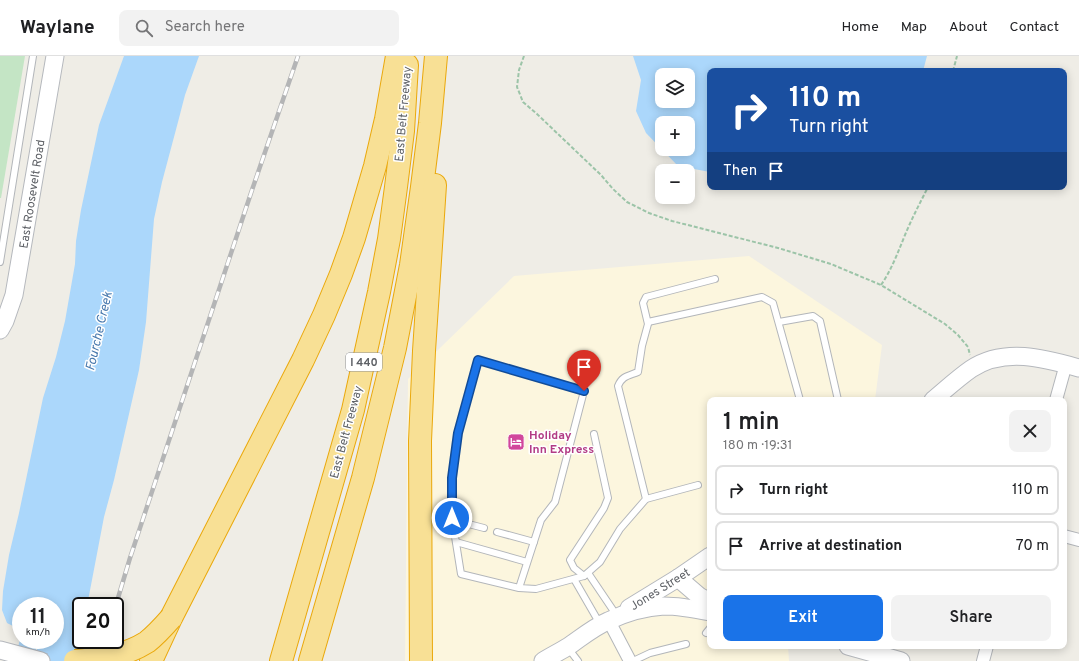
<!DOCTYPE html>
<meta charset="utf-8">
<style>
body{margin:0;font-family:Overpass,sans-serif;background:#f2f2f2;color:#202124;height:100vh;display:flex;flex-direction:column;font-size:15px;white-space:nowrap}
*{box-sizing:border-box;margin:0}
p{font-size:13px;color:#757577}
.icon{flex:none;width:22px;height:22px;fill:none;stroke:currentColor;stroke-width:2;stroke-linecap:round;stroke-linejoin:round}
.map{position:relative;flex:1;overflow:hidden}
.sheet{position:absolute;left:707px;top:341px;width:360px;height:252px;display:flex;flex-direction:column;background:#fff;border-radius:8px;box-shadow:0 2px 10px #0003}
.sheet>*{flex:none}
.top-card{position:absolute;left:707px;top:12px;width:360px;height:122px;border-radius:8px;box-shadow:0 2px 10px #0003;background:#1a4fa0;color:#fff;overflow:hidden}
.controls{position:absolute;left:655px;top:12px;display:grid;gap:8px}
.controls a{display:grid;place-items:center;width:40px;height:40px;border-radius:8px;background:#fff;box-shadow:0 2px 10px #0003;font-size:20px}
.speed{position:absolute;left:12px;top:541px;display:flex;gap:8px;font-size:20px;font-weight:700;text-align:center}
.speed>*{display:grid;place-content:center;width:52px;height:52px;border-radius:50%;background:#fff;box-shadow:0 2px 10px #0003;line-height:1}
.speed small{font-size:10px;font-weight:400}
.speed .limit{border:2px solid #111;border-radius:6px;background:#fff;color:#111}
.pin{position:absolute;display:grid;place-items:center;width:34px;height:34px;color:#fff;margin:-41px -17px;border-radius:50% 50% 50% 0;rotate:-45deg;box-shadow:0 0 4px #0007}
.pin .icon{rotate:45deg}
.me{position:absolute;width:44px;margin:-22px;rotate:0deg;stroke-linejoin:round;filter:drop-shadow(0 0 3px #0008)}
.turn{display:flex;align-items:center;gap:14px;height:84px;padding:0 16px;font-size:18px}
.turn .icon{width:52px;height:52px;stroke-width:2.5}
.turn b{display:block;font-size:28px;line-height:34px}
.then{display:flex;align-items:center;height:38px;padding:0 16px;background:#0003;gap:8px;font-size:15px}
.round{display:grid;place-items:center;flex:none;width:42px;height:42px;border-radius:8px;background:#f2f2f2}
.headline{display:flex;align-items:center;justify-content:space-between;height:68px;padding:0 16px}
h1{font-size:24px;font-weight:600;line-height:30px}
.action{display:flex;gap:8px;margin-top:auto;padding:8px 16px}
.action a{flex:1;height:46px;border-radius:8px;background:#1a73e8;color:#fff;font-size:16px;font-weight:600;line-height:46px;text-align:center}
.action a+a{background:#f2f2f2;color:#202124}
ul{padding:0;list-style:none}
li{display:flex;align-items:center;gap:12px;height:50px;margin:0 8px 6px;padding:0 8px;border:2px solid #e0e0e0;border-radius:8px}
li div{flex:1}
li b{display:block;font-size:15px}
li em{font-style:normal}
header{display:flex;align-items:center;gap:24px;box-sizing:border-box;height:56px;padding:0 20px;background:#fff;border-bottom:1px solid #e0e0e0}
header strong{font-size:19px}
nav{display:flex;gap:22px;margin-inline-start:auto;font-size:14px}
.search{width:280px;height:36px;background:#f2f2f2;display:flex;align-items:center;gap:10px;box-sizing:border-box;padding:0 14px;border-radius:8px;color:#757577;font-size:15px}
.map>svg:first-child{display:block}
.commercial{fill:#fcf6de}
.green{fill:#c4e5c5}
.water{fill:#abd7fb;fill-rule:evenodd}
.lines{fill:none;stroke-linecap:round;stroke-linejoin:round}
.river{stroke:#abd7fb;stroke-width:18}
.lane-casing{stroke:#b3b6ba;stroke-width:8}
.street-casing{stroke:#b3b6ba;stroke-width:14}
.secondary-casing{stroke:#b5b8bd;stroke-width:19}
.highway-casing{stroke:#eaa80b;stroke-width:24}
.path{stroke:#9cc4a8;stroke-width:2;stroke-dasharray:4 2;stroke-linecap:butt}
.lane{stroke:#fff;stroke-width:6}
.street{stroke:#fff;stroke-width:12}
.secondary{stroke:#fff;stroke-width:17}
.highway{stroke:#f8e095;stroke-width:22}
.rail-casing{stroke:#b4b5b6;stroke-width:4.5}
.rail{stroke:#fff;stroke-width:3;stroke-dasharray:9;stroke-linecap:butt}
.highway-bridge-casing{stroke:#eaa80b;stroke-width:24;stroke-linecap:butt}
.highway-bridge{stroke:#f8e095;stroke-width:22}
.route-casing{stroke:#114b97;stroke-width:10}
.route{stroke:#1a73e8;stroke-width:7}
.labels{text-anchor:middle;stroke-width:3;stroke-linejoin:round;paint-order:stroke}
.shield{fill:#fff;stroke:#8e9094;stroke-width:1}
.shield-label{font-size:11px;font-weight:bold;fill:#5e6166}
.street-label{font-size:12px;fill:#5e6166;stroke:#fff}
.hotel-label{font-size:12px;font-weight:bold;fill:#b23c85;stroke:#fff;text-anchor:start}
.water-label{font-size:13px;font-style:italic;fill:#4778ad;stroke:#fff}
</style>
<header>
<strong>Waylane</strong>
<div class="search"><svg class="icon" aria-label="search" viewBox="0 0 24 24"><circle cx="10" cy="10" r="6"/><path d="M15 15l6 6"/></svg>Search here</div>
<nav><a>Home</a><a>Map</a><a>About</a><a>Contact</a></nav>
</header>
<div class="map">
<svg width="1079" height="605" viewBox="0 0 1079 605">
<rect width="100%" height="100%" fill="#efede6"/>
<!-- commercial -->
<polygon class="commercial" points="749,200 882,289 875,344 710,344 710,590 788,590 789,605 405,605 408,323 514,220"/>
<!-- green -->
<polygon class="green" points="0,0 25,0 1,142 0,142"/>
<!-- water -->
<g class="water">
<polygon points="124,0 199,0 185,39 178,66 162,126 154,163 146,266 139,314 114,424 104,461 87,550 81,550 81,576 74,605 34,605 39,586 38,584 55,584 55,550 21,550 21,574 7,567 2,554 3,535 9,499 19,457 43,342 56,301 65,265 75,208 76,185 81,154 99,69"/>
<path d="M633,0H927L923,15H710V116L678,110L646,77L636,55L641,24ZM662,19H688V45H662ZM662,67H688V93H662Z"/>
</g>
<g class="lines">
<!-- river -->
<polyline class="river" points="24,605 29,584"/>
<!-- lane casing -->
<g class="lane-casing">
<g id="lane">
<polyline points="0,206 33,0"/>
<polyline points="648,266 762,241 773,247 800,344"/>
<polyline points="779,266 813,260 820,265 838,344"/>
<polyline points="646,443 698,429"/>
<polyline points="453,464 484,472"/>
<polyline points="497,476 534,486"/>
<polyline points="456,486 527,506"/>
<polyline points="588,517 617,560"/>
<polyline points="584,520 574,512 570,504 604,452 608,442 594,378"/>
<polyline points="574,523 600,568"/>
<path d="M519,532L541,464L555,446L584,335L478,304L458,377L452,422V462L461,518L519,532L536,533L584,520L600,506L620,473L646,443L618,330C622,320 628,320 638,316L642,290L648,268L643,247L646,241L715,223"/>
<polyline points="706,577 710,572"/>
<polyline points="568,592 578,605"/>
<polyline points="633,605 650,597 686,588"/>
</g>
</g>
<!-- street casing -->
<g class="street-casing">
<g id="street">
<polyline points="1056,344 1066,308"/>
<polyline points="1064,480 1079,484"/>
<polyline points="609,565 630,605"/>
<polyline points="983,605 987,590"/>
</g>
</g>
<!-- secondary casing -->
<g class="secondary-casing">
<g id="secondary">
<polyline points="0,274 5,265 14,239 55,0"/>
<path d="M933,344C945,334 958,322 971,313C1004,291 1044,302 1079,312"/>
<polyline points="678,522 699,540 710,546"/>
<polyline points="629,552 678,522 710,500"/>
<polyline points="848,590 901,605"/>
<polyline points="0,594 41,605"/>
<path d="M543,605C551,600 561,595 569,590C582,581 594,571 608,565C625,557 646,551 664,550C680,550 695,553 710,556"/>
</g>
</g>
<!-- highway casing -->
<g class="highway-casing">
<g id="highway">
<polyline points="151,605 171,562 303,304 324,259 341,218 354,182 375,110 386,63 397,0"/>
<polyline points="281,605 353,354 379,236 389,183 396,131 403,75 407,9"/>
<polyline points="310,605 363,422 395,292 411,209 422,131 430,67 436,0"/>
<polyline points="421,605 420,385 424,295 435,129"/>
</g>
</g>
<!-- path -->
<g class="path">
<polyline points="524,0 519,14 517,31 523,46 537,58 601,119 613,133 627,146 649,157 672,165 778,192 831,208 881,229 945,268 958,279 968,291 970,299"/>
<polyline points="953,15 957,0"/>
<path d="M881,229C892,213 898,196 905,179C912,162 920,147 928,131"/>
</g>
<!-- lane -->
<use href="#lane" class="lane"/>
<!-- street -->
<use href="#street" class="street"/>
<!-- secondary -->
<use href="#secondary" class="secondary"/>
<!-- highway -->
<use href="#highway" class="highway"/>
<!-- rail casing -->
<g class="rail-casing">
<g id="rail">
<polyline points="115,552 130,502 252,134 298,0"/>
<polyline points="100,605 106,584"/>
</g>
</g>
<!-- rail -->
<use href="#rail" class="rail"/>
<!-- highway-bridge casing -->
<g class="highway-bridge-casing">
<path id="highway-bridge" d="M75,605C100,603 125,600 147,586C156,579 164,570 171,562"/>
</g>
<!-- highway-bridge -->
<use href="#highway-bridge" class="highway-bridge"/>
</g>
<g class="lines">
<!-- route casing -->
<g class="route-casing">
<polyline id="route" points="452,462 452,422 458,377 478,304 584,335"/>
</g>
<!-- route -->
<use href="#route" class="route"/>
</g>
<!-- icons -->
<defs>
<g id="hotel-square" transform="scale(0.9)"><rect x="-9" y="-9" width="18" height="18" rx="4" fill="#d1479c" stroke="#fff"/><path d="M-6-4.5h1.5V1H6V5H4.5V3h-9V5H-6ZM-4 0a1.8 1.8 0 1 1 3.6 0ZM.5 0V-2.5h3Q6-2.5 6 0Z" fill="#fff"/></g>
</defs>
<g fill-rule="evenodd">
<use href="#hotel-square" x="516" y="386"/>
</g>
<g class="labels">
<!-- shield labels -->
<rect class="shield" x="346" y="297" width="36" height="18" rx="3"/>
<g class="shield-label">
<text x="364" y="310">I 440</text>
</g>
<!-- street labels -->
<g class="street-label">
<text transform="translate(403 58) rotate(-85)" y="4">East Belt Freeway</text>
<text transform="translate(32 138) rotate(-81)" y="4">East Roosevelt Road</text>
<text transform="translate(346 376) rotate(-75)" y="4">East Belt Freeway</text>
<text transform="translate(660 533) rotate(-32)" y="4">Jones Street</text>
</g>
<!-- hotel labels -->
<g class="hotel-label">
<text x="529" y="383">Holiday<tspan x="529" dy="14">Inn Express</tspan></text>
</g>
<!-- water labels -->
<g class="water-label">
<text transform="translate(98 275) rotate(-77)" y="5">Fourche Creek</text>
</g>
</g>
</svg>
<div class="controls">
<a><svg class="icon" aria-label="layers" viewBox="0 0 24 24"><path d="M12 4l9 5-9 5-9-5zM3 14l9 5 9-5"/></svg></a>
<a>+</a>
<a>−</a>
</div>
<div class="speed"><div>11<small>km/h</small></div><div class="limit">20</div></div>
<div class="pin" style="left:584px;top:335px;background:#d93025"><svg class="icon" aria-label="arrive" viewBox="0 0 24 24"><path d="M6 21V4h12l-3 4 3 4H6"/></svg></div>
<svg class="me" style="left:452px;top:462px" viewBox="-20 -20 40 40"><circle r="17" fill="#1a73e8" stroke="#fff" stroke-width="3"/><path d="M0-11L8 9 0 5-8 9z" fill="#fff"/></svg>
<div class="top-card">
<div class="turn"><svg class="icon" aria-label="right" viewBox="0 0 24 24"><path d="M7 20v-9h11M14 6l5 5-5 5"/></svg><div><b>110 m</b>Turn right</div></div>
<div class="then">Then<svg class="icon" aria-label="arrive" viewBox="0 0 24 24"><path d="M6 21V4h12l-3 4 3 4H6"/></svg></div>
</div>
<section class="sheet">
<div class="headline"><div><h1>1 min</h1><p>180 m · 19:31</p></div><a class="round"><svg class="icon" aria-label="close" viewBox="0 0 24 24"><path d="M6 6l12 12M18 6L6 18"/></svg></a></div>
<ul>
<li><svg class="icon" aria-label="right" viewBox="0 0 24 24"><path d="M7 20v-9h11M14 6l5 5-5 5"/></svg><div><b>Turn right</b></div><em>110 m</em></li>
<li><svg class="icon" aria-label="arrive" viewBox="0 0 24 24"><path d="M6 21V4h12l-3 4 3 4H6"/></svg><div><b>Arrive at destination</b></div><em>70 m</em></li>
</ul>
<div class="action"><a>Exit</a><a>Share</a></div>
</section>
</div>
